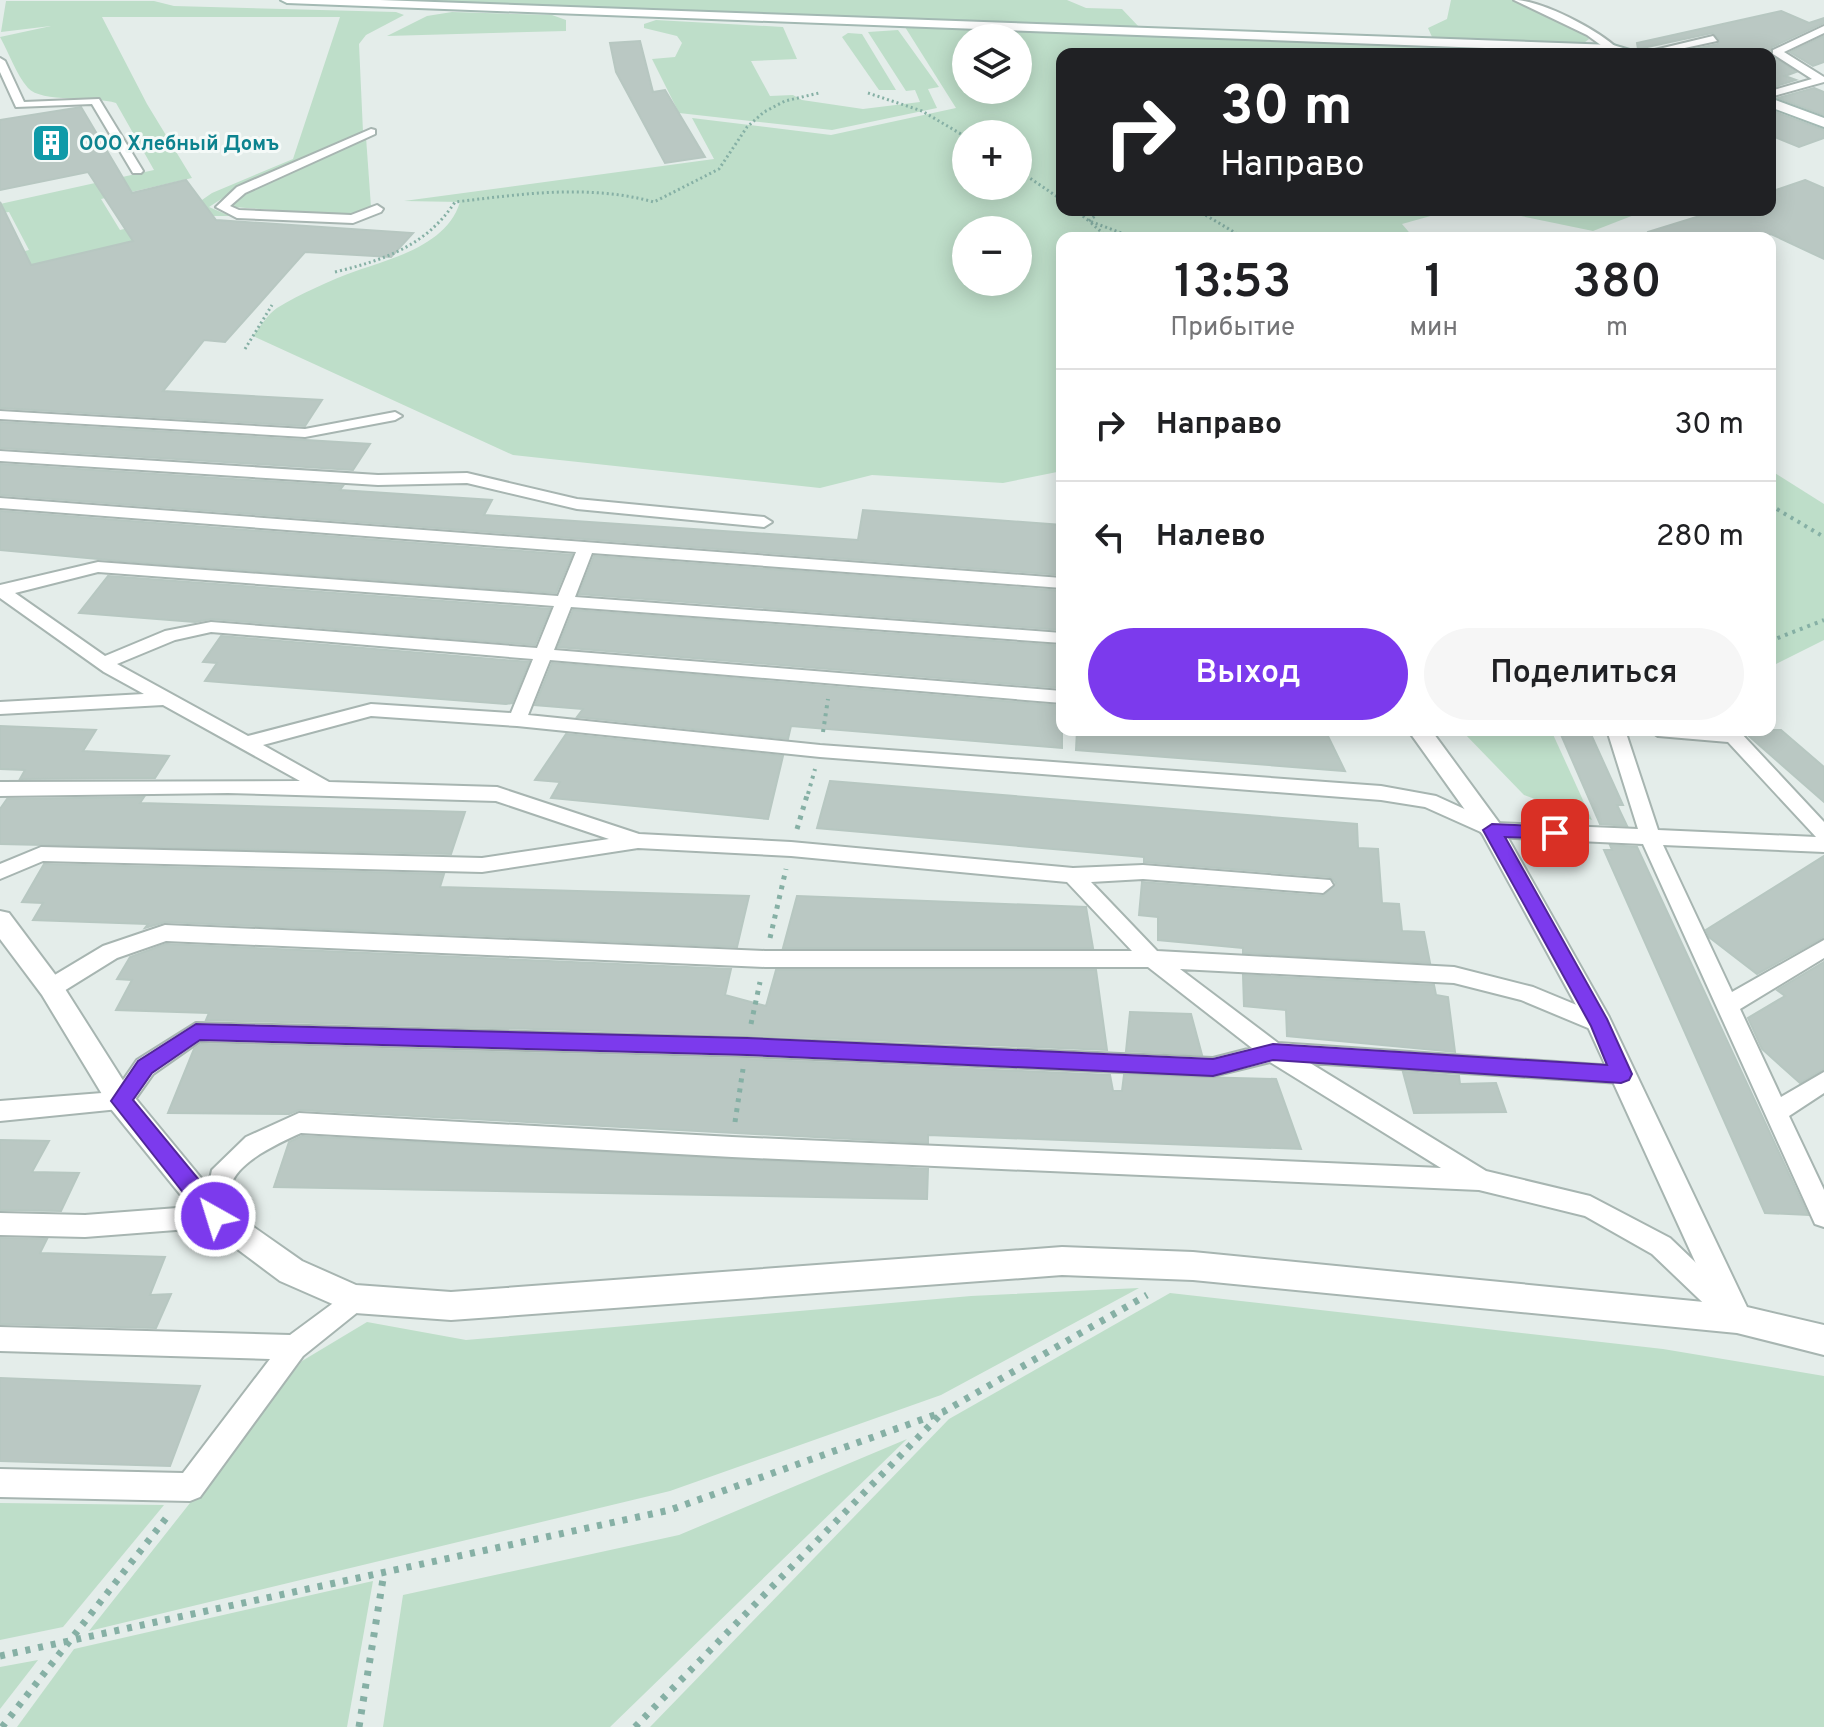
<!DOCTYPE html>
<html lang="ru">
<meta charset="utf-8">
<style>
body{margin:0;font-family:Overpass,sans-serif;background:#f6f6f6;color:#202124;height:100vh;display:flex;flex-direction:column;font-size:30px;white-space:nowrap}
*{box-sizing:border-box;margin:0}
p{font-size:26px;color:#757577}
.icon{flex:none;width:44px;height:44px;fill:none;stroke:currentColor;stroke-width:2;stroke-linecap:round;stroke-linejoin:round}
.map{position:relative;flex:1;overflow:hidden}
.sheet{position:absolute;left:1056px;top:232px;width:720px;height:504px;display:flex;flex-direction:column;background:#fff;border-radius:16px;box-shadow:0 4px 20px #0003}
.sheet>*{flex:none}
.hud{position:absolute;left:1056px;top:48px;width:720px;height:168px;border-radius:16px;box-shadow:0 4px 20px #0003;background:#202124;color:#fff;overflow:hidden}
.fabs{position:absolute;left:952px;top:24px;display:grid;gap:16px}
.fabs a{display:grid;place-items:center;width:80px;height:80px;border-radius:50%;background:#fff;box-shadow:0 4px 20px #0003;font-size:40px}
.pin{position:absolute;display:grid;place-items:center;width:68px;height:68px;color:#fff;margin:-34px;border-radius:16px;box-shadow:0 4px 12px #0006}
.me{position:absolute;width:88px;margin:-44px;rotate:321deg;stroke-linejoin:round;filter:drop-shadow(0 0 6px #0008)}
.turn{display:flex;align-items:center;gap:28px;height:168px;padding:0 32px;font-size:36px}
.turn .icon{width:104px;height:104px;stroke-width:2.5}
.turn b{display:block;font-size:56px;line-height:68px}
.eta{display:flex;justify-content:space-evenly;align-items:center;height:136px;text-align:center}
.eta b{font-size:48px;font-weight:600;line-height:56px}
.cta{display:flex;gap:16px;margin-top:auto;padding:16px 32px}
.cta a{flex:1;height:92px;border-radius:48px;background:#7c3aed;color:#fff;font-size:32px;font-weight:600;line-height:92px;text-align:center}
.cta a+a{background:#f6f6f6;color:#202124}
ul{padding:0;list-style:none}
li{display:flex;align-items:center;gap:24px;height:112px;padding:0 32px;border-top:2px solid #e0e0e0}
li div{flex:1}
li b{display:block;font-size:30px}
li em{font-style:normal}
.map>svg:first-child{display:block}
.green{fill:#bedec9;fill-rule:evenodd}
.building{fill:#bac8c3;stroke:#b7c7c1;stroke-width:2}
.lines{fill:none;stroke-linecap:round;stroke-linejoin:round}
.lane-casing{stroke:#a7b5b1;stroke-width:4}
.street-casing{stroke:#a7b5b1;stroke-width:4}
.secondary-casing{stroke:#a3b9b3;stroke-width:4}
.path-far3{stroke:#86b0a5;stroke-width:3;stroke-dasharray:2 3;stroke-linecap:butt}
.path-far2{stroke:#86b0a5;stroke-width:4;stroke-dasharray:3 5;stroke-linecap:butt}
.path-far1{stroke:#86b0a5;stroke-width:5;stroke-dasharray:4 6;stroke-linecap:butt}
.path{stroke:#86b0a5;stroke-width:7;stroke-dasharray:5 8;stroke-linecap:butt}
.lane{fill:#fff;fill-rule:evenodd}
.street{fill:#fff;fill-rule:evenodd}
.secondary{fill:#fff;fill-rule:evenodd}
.route{fill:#7c3aed;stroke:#51269a;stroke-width:2}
.labels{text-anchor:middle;stroke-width:6;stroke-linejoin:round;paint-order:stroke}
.far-culture-label{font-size:20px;font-weight:bold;fill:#0d838f;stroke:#f5faf8;text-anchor:start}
</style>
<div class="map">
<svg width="1824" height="1727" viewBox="0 0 1824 1727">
<rect width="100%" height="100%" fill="#e4edea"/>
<!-- green -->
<g class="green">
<polygon points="426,0 1067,0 1086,8 1122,9 1139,27 430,3"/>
<polygon points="1451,0 1513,0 1581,30 1589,39 1584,43 1565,44 1432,37 1428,28 1447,19"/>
<path d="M6,1H154L174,6L396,12L404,15L366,35L359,44L363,132L229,194L209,207L230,216H179L162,234L0,272V257L29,250L9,212L0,213V204L154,170L116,103C95,96 41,103 28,88C16,74 9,53 0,37L51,26L1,32ZM102,17H340L293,159L212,193L179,216L120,230L101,199L192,178L147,104Z"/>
<polygon points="452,12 552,15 566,20 566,31 387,36 427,16"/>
<polygon points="656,20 783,27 797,59 751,61 770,96 793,95 802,100 863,109 920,102 915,90 906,91 868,32 898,30 939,87 928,89 937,108 832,130 679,113 652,59 675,57 682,43 677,36 644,28 644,24"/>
<path d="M905,27L1562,51L1545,54H1062V210H1452L1402,224L1414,238H1062V471L1003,483L872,475L820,488L513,455L253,336C260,327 268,314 277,308C300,294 331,280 356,271C393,258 447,245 460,202L404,201L714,159L692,118L831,135L956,108ZM966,38H1018V90H966ZM966,134H1018V186H966ZM966,230H1018V282H966Z"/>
<polygon points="848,33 862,34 896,90 879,90 842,37"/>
<polygon points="366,137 371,207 351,216 234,207 233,203 246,191"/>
<polygon points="1492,210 1647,210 1593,231"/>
<polygon points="1770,470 1824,504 1824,640 1770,667"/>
<polygon points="1461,730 1551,730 1592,820 1524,795"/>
<polygon points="1139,1288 941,1395 670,1491 89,1631 302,1361 367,1322 466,1340 971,1296"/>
<polygon points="1170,1293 1663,1349 1824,1376 1824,1727 650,1727 949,1419"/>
<polygon points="907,1439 610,1727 383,1727 403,1595 679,1535"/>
<polygon points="0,1503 164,1505 63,1627 0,1640"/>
<polygon points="373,1581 347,1727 17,1727 74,1649"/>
<polygon points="38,1660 0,1709 0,1667"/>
</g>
<!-- building -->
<g class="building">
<polygon points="1781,11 1809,23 1824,18 1824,23 1772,47 1770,54 1671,54 1718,44 1719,39 1712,33 1638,49 1637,43"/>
<polygon points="1824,36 1824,62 1813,66 1790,52"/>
<polygon points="640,41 653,92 665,90 705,157 665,163 616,72 610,43"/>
<polygon points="1770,54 1796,72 1785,76 1796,80 1770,88"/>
<polygon points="1814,88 1824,92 1824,115 1778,98"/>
<polygon points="81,107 132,193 186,180 216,220 413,233 391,257 305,252 225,342 204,340 163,391 322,400 305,426 0,408 0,202 31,265 133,241 88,172 0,190 0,120"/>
<polygon points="1770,110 1824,130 1824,138 1799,147 1770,135"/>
<polygon points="1805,180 1824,188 1824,259 1771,234 1759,238 1649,238 1648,232 1719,210 1770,210 1770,192"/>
<polygon points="0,422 306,440 370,444 353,470 0,448"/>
<polygon points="0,464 343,486 340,490 492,500 484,515 858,540 863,510 1062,525 1062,575 0,495"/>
<polygon points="0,511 572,555 556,593 120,561 0,550"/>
<polygon points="594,556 1062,591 1062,630 579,594"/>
<polygon points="108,576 550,609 535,645 211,619 195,622 79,613"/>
<polygon points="573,610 1062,646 1062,688 558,647"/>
<polygon points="221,636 529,662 512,703 506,704 205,681 217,663 203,662"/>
<polygon points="552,663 1062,706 1062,748 791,726 788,739 577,717 583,709 535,705"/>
<polygon points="0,726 96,730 83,751 169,756 155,778 20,779 25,770 0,769"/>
<polygon points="1077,730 1325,730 1345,771 1076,750"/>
<polygon points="1559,730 1589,730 1623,805 1617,805 1627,826 1600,824"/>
<polygon points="1742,730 1781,730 1824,767 1824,802"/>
<polygon points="566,734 783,756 768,819 551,798 560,782 535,780"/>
<polygon points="830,781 1357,824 1358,848 1378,849 1382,903 1399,904 1402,931 1424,932 1430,963 1243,953 1243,948 1158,940 1158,917 1139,915 1142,882 1323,896 1336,883 1330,877 1144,862 1144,857 817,828"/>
<polygon points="144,797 140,803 465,812 451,854 0,844 0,809 7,799"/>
<polygon points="1610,845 1637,847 1808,1215 1765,1213 1604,850 1612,850"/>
<polygon points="1824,856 1824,937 1757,974 1709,937 1706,930"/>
<polygon points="44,864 444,874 440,887 749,896 737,947 165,922 145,928 148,924 33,920 43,903 22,902"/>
<polygon points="797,896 1086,907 1093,948 783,948"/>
<polygon points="166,944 731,969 725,995 766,1006 776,970 1096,970 1107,1050 747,1035 206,1020 209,1013 116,1010 132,980 117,979 130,957"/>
<polygon points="1824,962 1824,1069 1800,1083 1762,1049 1748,1018 1785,996 1777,990"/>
<polygon points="1243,975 1434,985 1436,995 1448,997 1455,1052 1287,1036 1286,1010 1244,1006"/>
<polygon points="1130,1012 1191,1014 1202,1055 1126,1051"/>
<polygon points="201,1044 747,1059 1110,1075 1113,1091 1122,1091 1124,1075 1276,1079 1301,1149 928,1135 928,1143 299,1110 289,1114 168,1113 194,1049"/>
<polygon points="1403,1072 1459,1076 1460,1084 1496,1083 1506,1112 1414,1113"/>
<polygon points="302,1136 928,1169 927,1199 274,1187 289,1142"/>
<polygon points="0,1140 49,1141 32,1172 79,1173 61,1211 0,1210"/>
<polygon points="0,1238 47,1239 40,1253 165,1257 150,1295 171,1294 156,1328 0,1324"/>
<polygon points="0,1378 200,1386 170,1466 0,1461"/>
</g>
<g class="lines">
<!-- lane casing -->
<g class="lane-casing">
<g id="lane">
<path d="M1514,0C1542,0 1598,30 1618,49L1609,51L1587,35Z"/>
<polygon points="1824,26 1824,33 1784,52 1824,77 1824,82 1770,97 1770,91 1812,79 1773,54 1773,50"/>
<polygon points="1713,36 1717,41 1657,54 1638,54"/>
<polygon points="0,58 5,61 24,102 99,99 143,171 141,173 133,173 92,104 16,107 0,72"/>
<polygon points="371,129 375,130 375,134 245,193 230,206 239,210 351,215 377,205 383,209 381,212 353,223 237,218 216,207 237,187"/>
<polygon points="0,411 305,429 395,412 402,416 395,420 305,437 0,419"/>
<polygon points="0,451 378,475 467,473 577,499 764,517 772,522 764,527 577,509 467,483 378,485 0,461"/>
<path d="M0,498L1062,578V588L592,553L575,597L1062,633V643L571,607L554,650L1062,691V703L550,660L528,715L820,745L1381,786L1436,796L1495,823L1638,829L1607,730H1625L1658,830L1816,837L1728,742L1658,736L1649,730L1740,732L1824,822V852L1663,845L1732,992L1824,940V958L1740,1009L1781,1097L1824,1072V1093L1789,1116L1824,1190V1227L1815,1224L1643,844L1492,837L1425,807L1381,800L820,757L517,726L371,716L263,745L329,782L497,787L639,834L791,842L1073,868L1143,865L1330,880L1333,885L1323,893L1143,879L1091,882L1157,951L1454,967L1533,987L1608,1018L1611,1024L1608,1030L1600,1033L1521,1000L1454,983L1180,969L1278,1043L1629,1067L1632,1074L1629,1081L1621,1083L1310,1063L1486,1171L1590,1196L1670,1238L1738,1303L1742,1311L1738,1319L1729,1323L1720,1319L1652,1254L1585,1216L1479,1190L732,1157L301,1133C281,1142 236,1162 231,1186C228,1199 229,1211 224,1224L215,1227L85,1237L0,1235V1213L85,1215L204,1206L212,1170L246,1137L299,1113L732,1137L1441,1168L1270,1062L1213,1076L747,1056L200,1041L153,1074L129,1108L0,1121V1101L115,1092L137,1060L196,1023L747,1038L1213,1058L1252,1048L1148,967H765L166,941L117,958L59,994H43L40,988L43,982L103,946L165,925L765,951H1132L1067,882L791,856L638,848L482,872L43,861L0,879V864L41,847L482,858L609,839L496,801L228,793L0,796V782L300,781L163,705L0,714V702L144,694L104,672L0,598V585L98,562L558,596L576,552L0,508ZM98,572L554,606L537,648L211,622L165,631L105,656L15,593ZM211,632L533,659L511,713L371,704L248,736L117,664L175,640Z"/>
<polygon points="355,1287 364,1291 368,1299 364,1307 303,1356 200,1497 190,1501 0,1497 0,1469 183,1473 270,1359 0,1351 0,1327 290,1335"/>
</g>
</g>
<!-- street casing -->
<g class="street-casing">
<polygon id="street" points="1408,730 1431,730 1500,824 1609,1017 1747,1307 1824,1325 1824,1355 1737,1333 1193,1280 1062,1275 451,1320 355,1313 344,1309 280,1281 205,1225 111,1109 42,995 0,939 0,911 9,913 60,981 131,1093 225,1207 302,1261 356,1285 451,1292 1062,1247 1193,1252 1714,1303 1588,1027 1483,835"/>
</g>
<!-- secondary casing -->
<g class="secondary-casing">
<g id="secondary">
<polygon points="281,0 380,0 1613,45 1643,54 287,3"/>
<polygon points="1770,98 1824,118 1824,127 1770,107"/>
</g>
</g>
<!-- path-far3 -->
<g class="path-far3">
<polyline points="868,93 922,111 966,137"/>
<polyline points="1018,170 1062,200"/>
<polyline points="1075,210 1089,221 1135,238"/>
<polyline points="1102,210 1089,221 1108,238"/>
<polyline points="1197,210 1244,238"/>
<path d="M335,272C384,260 426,246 455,202C522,194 588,184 654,202L719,169L747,127L764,112L785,101L819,93"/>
<polyline points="245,349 272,305"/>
</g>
<!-- path-far2 -->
<g class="path-far2">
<polyline points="1770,505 1824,537"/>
<polyline points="1770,641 1824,620"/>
<polyline points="823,732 828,699"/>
<polyline points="808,794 815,769"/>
</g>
<!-- path-far1 -->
<g class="path-far1">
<polyline points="797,829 808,792"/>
<polyline points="770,938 786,869"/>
<polyline points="751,1024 760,982"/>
<polyline points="735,1122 743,1069"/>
</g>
<!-- path -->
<g class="path">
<polyline points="0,1656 670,1510 943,1412 1147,1295"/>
<polyline points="2,1727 167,1517"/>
<polyline points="359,1727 384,1573"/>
<polyline points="635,1727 942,1413"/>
</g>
<!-- lane -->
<use href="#lane" class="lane"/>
<!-- street -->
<use href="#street" class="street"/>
<!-- secondary -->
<use href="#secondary" class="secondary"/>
</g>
<!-- route -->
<polygon class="route" points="1492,824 1555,827 1564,833 1555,839 1505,837 1607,1019 1632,1074 1629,1080 1621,1083 1273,1060 1213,1076 747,1055 200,1040 152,1073 133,1100 223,1209 226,1216 223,1223 215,1226 207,1223 111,1101 138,1061 196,1024 747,1038 1213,1059 1273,1044 1607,1065 1591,1026 1483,830"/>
<!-- icons -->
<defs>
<g id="building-square" transform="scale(2)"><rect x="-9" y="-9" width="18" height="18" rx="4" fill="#0f9aa8" stroke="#f5faf8"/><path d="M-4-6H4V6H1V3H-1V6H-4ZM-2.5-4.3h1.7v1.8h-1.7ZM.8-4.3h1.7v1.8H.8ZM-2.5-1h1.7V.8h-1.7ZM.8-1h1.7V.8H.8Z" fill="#fff"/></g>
</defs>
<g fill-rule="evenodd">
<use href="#building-square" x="51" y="143"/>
</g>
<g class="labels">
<!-- far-culture labels -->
<g class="far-culture-label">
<text x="79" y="150">ООО Хлебный Домъ</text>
</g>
</g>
</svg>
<div class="fabs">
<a><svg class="icon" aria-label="layers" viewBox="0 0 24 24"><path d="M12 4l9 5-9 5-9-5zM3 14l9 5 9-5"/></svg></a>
<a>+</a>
<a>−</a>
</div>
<div class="pin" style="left:1555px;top:833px;background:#d93025"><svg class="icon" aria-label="arrive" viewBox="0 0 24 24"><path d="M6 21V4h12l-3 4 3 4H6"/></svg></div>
<svg class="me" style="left:215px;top:1216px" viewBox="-20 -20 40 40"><circle r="17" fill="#7c3aed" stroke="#fff" stroke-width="3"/><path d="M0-11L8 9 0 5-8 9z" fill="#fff"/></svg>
<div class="hud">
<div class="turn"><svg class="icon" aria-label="right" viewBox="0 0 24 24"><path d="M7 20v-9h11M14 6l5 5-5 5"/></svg><div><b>30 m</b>Направо</div></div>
</div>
<section class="sheet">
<div class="eta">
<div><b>13:53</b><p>Прибытие</p></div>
<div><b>1</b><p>мин</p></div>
<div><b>380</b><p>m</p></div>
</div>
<ul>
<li><svg class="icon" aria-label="right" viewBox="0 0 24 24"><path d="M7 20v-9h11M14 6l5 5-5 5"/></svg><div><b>Направо</b></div><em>30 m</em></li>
<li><svg class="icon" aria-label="left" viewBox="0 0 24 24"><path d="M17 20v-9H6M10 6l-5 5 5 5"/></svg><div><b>Налево</b></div><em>280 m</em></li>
</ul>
<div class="cta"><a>Выход</a><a>Поделиться</a></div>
</section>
</div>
